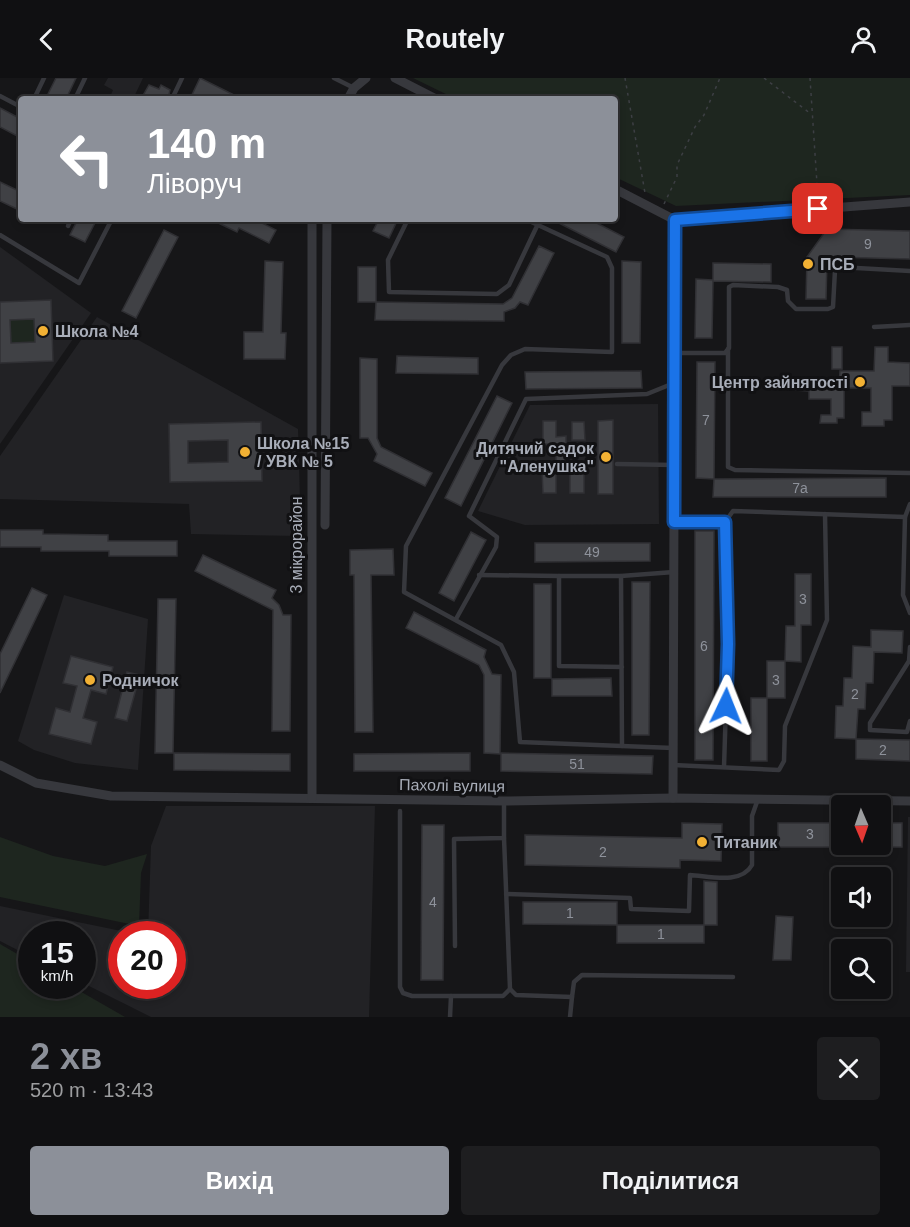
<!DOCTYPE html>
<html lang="uk">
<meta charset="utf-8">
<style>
body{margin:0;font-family:Helvetica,sans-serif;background:#1e1e20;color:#f1f3f6;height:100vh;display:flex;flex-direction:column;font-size:22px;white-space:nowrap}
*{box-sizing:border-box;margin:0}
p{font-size:20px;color:#9c9d9f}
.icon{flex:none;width:33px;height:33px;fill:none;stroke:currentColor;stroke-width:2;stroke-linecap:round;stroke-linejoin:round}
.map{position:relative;height:939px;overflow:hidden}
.details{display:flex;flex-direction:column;background:#101012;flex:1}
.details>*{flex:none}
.guide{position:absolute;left:18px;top:18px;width:600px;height:126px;border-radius:6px;box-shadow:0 3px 9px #0003,0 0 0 2px #303032;background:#8c9099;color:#fff;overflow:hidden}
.needle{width:39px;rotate:178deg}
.controls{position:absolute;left:831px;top:717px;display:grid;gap:12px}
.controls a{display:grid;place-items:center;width:60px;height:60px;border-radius:6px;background:#101012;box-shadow:0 3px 9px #0003,0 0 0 2px #303032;font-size:30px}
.speed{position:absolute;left:18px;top:843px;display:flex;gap:12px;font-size:30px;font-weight:700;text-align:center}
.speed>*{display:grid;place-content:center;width:78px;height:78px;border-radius:50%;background:#101012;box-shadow:0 3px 9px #0003,0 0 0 2px #303032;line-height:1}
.speed small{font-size:15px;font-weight:400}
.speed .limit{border:9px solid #d22;background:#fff;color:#111}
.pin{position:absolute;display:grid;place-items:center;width:51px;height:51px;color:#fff;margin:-26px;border-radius:12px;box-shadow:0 3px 9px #0006}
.me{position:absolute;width:66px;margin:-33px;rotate:2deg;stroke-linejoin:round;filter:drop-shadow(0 0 4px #0008)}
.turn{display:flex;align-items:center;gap:21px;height:126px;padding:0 30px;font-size:27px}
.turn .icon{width:78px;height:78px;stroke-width:2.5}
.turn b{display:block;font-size:42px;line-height:51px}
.round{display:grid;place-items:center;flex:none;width:63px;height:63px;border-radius:6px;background:#1e1e20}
.head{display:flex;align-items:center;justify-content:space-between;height:102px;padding:0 30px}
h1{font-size:36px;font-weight:800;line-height:45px;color:#8c9099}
.cta{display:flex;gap:12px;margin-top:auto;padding:12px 30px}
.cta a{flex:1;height:69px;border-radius:6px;background:#8c9099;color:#fff;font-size:24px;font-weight:800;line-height:69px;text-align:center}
.cta a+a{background:#1e1e20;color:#f1f3f6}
header{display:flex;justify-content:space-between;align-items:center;height:78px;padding:0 30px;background:#101012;font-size:27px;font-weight:800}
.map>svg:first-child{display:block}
.built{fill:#222225}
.green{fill:#1e261f}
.building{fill:#404145;stroke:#303034;stroke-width:1.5;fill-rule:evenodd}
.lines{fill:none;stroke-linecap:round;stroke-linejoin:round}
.path{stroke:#3d3f44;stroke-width:1.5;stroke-dasharray:3 4.5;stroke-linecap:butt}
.lane{stroke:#37383d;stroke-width:4.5}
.street{stroke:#37383d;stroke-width:9}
.route-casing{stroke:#114b97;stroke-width:15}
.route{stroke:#1a73e8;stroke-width:10}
.poi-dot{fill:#f2b134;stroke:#111113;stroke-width:2}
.labels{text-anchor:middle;stroke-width:6;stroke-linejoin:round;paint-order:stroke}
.number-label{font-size:14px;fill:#8e929b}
.poi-label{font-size:16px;font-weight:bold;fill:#a8adb8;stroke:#111113;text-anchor:start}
.street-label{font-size:16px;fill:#a8adb8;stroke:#111113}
</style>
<header><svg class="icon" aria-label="back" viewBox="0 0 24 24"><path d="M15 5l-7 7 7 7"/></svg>Routely<svg class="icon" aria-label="person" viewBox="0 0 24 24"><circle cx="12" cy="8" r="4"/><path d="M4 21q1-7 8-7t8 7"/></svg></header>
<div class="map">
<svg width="910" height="939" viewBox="0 0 910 939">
<rect width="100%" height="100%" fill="#161618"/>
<!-- built -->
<g class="built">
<polygon points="108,0 143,0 133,21 109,21 113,12 104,7"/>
<polygon points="0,169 91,235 0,366"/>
<polygon points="97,239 298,351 301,458 191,456 189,426 0,421 0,378"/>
<polygon points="658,326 659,446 525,447 478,433 530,327"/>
<polygon points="64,517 148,541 138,692 75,685 34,672 18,663"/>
<polygon points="166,728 375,728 369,939 151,939 83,905 82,856 32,856 31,879 0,863 0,828 136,856 122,856 122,908 172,908 172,856 148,856 151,768"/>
<polygon points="908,739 910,739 910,894 906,894"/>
</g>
<!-- green -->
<g class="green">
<polygon points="413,0 910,0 910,117 676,128 615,99 615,21 456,21"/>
<polygon points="34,241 35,264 11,265 10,242"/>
<polygon points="0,759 53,778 105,788 147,776 141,795 139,848 0,819"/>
<polygon points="0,866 31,884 32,908 71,908 125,939 0,939"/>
</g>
<!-- building -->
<g class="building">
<polygon points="56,0 76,0 66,21 54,21 47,18"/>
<polygon points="200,0 242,21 190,21"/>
<polygon points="149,7 159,11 161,7 170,12 168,21 141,21"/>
<polygon points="0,30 21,41 21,60 0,49"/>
<polygon points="0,104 21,114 21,133 0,123"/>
<polygon points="78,141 97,141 85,164 70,157"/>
<polygon points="210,141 254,141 276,152 269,165 239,150 237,154"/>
<polygon points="379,141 398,141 389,160 373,153"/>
<polygon points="551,141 589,141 624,159 616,174"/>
<polygon points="827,151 910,153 910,181 832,179 827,181 826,221 806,221 807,179"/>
<polygon points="164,152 178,159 136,240 122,233"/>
<polygon points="539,168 554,175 528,227 520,224 515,230 504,234 504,243 375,242 376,224 503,226 512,220"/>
<polygon points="265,183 283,184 281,255 286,255 285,281 244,281 244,254 263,254"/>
<polygon points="622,183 641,184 640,265 622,265"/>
<polygon points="713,185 771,186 771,204 713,203 712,260 695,260 696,201 713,202"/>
<rect x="358" y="189" width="18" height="35"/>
<path d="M51,222L53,283L0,285V224ZM34,241L35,264L11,265L10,242Z"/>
<rect x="832" y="269" width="10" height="22"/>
<polygon points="875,269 888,269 888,284 910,285 910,308 892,308 892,342 884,342 884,348 862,348 862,334 871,334 871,310 844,310 844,340 837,340 837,345 820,345 821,337 831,337 831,321 809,321 809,313 795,312 795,306 839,306 840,293 874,293"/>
<polygon points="397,278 478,280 478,296 396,295"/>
<polygon points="360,280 377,281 377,360 381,369 432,395 425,408 374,383 377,376 368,360 360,360"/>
<polygon points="697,284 715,284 714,401 696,400"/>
<polygon points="641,293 642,310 526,311 525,294"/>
<polygon points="497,318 512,325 461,428 445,420"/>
<polygon points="613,342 613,416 598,416 598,343"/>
<polygon points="543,343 556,343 556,359 566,358 566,396 556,396 556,366 543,366"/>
<path d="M261,344L262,403L170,404L169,346ZM228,362V384L188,385V363Z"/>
<polygon points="572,344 584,344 585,362 572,362"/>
<polygon points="542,392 556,392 556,415 543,415"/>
<rect x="570" y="392" width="14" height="23"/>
<polygon points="886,400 886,419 713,419 714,401"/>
<polygon points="0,452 43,452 43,456 108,457 108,463 177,463 177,478 109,478 109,473 41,473 41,469 0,469"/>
<polygon points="695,453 714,453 713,682 695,682"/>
<polygon points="471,454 486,462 454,523 439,515"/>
<polygon points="535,465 650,465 650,483 535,484"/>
<polygon points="393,471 394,497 371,497 373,654 355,654 354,497 350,497 350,472"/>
<polygon points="203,477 276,512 272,520 279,527 283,537 291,537 290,653 272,653 273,532 195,493"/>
<polygon points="795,496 811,496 811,547 801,547 801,584 785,583 786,548 795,548"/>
<polygon points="632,504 650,504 649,657 632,657"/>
<rect x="534" y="506" width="17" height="94"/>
<polygon points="32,510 47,517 0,615 0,576"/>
<polygon points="158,521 176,521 173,675 155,675"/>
<polygon points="414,534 486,572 484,579 492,596 501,597 500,676 484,675 484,597 479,587 406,550"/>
<polygon points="871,552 903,553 902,575 874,574 873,605 866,605 865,631 858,631 856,661 835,660 836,628 843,628 844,600 852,600 853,568 871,569"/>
<polygon points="71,578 113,589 106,616 91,612 83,640 97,644 91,666 49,656 56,630 70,634 77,608 63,605"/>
<rect x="767" y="583" width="18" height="37"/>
<polygon points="127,594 140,597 127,643 115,640"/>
<polygon points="611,600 612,618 552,618 552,601"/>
<rect x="751" y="620" width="16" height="63"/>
<polygon points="856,661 910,662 910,683 856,681"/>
<polygon points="174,675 290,676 290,693 174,692"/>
<polygon points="470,675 470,693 354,693 354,676"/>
<polygon points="501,675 653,678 652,696 501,693"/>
<polygon points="682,745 722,746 721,783 680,782 680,790 525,787 525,757 682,760"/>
<rect x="778" y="745" width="64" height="24"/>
<rect x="880" y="745" width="22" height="24"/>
<polygon points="422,747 444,747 443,902 421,902"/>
<polygon points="704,803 717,804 717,847 704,847"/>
<polygon points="523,824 617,824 617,847 523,846"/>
<polygon points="776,838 793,839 791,882 773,882"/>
<rect x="617" y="847" width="87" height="18"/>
</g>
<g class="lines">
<!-- path -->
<g class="path">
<polyline points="625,0 645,115"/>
<polyline points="764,0 811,36"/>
<polyline points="810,0 818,121"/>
<polyline points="664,126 677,99 677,87 695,49 704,37 720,0"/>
</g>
<!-- lane -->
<g class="lane">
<polyline points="334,0 354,10"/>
<polyline points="0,18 21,29"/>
<polyline points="34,21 44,0"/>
<polyline points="75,21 85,0"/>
<polyline points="172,21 182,0"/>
<polyline points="408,141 388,182 389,214 497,216 509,207 537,148"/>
<polyline points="525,141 607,179 612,190 612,274 525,271 511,277 502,287 406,468 404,514 501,567 514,594 520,664 673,670"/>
<polyline points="68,148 71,141"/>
<polyline points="0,157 79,205 112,141"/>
<polyline points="874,249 910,247"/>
<polyline points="728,271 728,389 735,392 910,395"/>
<polyline points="675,275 725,275 729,270 729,209 733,207 778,209 787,212 788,223 796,231 828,231 833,229 835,192 839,189 910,193"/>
<polyline points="617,386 674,387"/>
<polyline points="905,439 903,517 910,535"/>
<polyline points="674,444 725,444 733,433 905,439 910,426"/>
<polyline points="479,497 559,498"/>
<polyline points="621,498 674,494"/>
<polyline points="456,541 496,469 497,459 469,438 526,321 647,316 674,305"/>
<polyline points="910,569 909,583 870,645 870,652 907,654 910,643"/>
<polyline points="622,589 559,588 559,498 621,498 622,668"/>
<polyline points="673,687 779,692 784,683 785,648 827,542 825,436"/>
<polyline points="724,689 728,566 725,444"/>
<polyline points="400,733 400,909 403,915 412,918 503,918 510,911"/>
<polyline points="504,760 510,911 516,917 572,919 574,904 582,897 733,899"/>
<path d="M506,816L630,820L631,831L689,833L690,797C709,798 741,807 752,787V738L758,721"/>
<polyline points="455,868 454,761 504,760 504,723"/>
<polyline points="450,939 451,918"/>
<polyline points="570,939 572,919"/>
</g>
<!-- street -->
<g class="street">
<polyline points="395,0 436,21"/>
<polyline points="348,21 354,10 366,0"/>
<polyline points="615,111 675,142 910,124"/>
<polyline points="325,447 327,141"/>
<polyline points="0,687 36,705 111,718 504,723 673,720 910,723"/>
<polyline points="312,720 312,141"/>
<polyline points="673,720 675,142"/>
</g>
</g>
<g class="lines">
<!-- route casing -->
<g class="route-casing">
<polyline id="route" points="726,628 728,566 725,444 674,444 675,142 818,131"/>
</g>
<!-- route -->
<use href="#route" class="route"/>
</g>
<!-- markers -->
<g class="poi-dot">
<circle cx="808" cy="186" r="6"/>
<circle cx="43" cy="253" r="6"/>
<circle cx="860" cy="304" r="6"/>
<circle cx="245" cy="374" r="6"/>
<circle cx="606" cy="379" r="6"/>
<circle cx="90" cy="602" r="6"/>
<circle cx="702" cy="764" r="6"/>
</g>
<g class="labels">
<!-- number labels -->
<g class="number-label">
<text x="868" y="171">9</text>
<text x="706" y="347">7</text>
<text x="800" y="415">7а</text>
<text x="592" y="479">49</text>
<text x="803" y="526">3</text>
<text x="704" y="573">6</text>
<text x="776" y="607">3</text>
<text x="855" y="621">2</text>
<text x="883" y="677">2</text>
<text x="577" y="691">51</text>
<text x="810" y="761">3</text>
<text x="603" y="779">2</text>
<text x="433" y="829">4</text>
<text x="570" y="840">1</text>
<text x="661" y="861">1</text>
</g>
<!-- poi labels -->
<g class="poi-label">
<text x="820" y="192">ПСБ</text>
<text x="55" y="259">Школа №4</text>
<text x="848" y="310" text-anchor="end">Центр зайнятості</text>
<text x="257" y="371">Школа №15<tspan x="257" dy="18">/ УВК № 5</tspan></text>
<text x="594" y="376" text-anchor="end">Дитячий садок<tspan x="594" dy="18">"Аленушка"</tspan></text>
<text x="102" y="608">Родничок</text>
<text x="714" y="770">Титаник</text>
</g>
<!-- street labels -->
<g class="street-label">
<text transform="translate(296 467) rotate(-90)" y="6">3 мікрорайон</text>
<text transform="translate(452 707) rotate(1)" y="6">Пахолі вулиця</text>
</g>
</g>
</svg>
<div class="controls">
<a><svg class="needle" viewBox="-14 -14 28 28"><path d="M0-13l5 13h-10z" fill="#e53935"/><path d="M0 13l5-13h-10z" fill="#9c9d9f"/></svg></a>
<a><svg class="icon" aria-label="sound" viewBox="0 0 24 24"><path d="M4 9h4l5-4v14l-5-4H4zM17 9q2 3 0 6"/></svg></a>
<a><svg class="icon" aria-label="search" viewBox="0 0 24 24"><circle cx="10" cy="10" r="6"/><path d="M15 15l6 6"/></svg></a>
</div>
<div class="speed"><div>15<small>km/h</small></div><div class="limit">20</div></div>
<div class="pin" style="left:818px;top:131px;background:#d93025"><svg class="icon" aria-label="arrive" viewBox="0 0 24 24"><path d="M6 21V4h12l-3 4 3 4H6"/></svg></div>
<svg class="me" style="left:726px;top:628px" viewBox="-20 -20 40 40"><path d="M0-17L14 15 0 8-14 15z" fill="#1a73e8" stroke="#fff" stroke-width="4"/></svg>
<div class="guide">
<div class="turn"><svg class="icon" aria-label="left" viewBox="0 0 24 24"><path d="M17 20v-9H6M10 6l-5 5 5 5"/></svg><div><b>140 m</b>Ліворуч</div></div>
</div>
</div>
<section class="details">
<div class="head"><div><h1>2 хв</h1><p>520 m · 13:43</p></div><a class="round"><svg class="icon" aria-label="close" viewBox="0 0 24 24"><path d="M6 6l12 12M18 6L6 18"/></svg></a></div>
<div class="cta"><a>Вихід</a><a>Поділитися</a></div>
</section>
